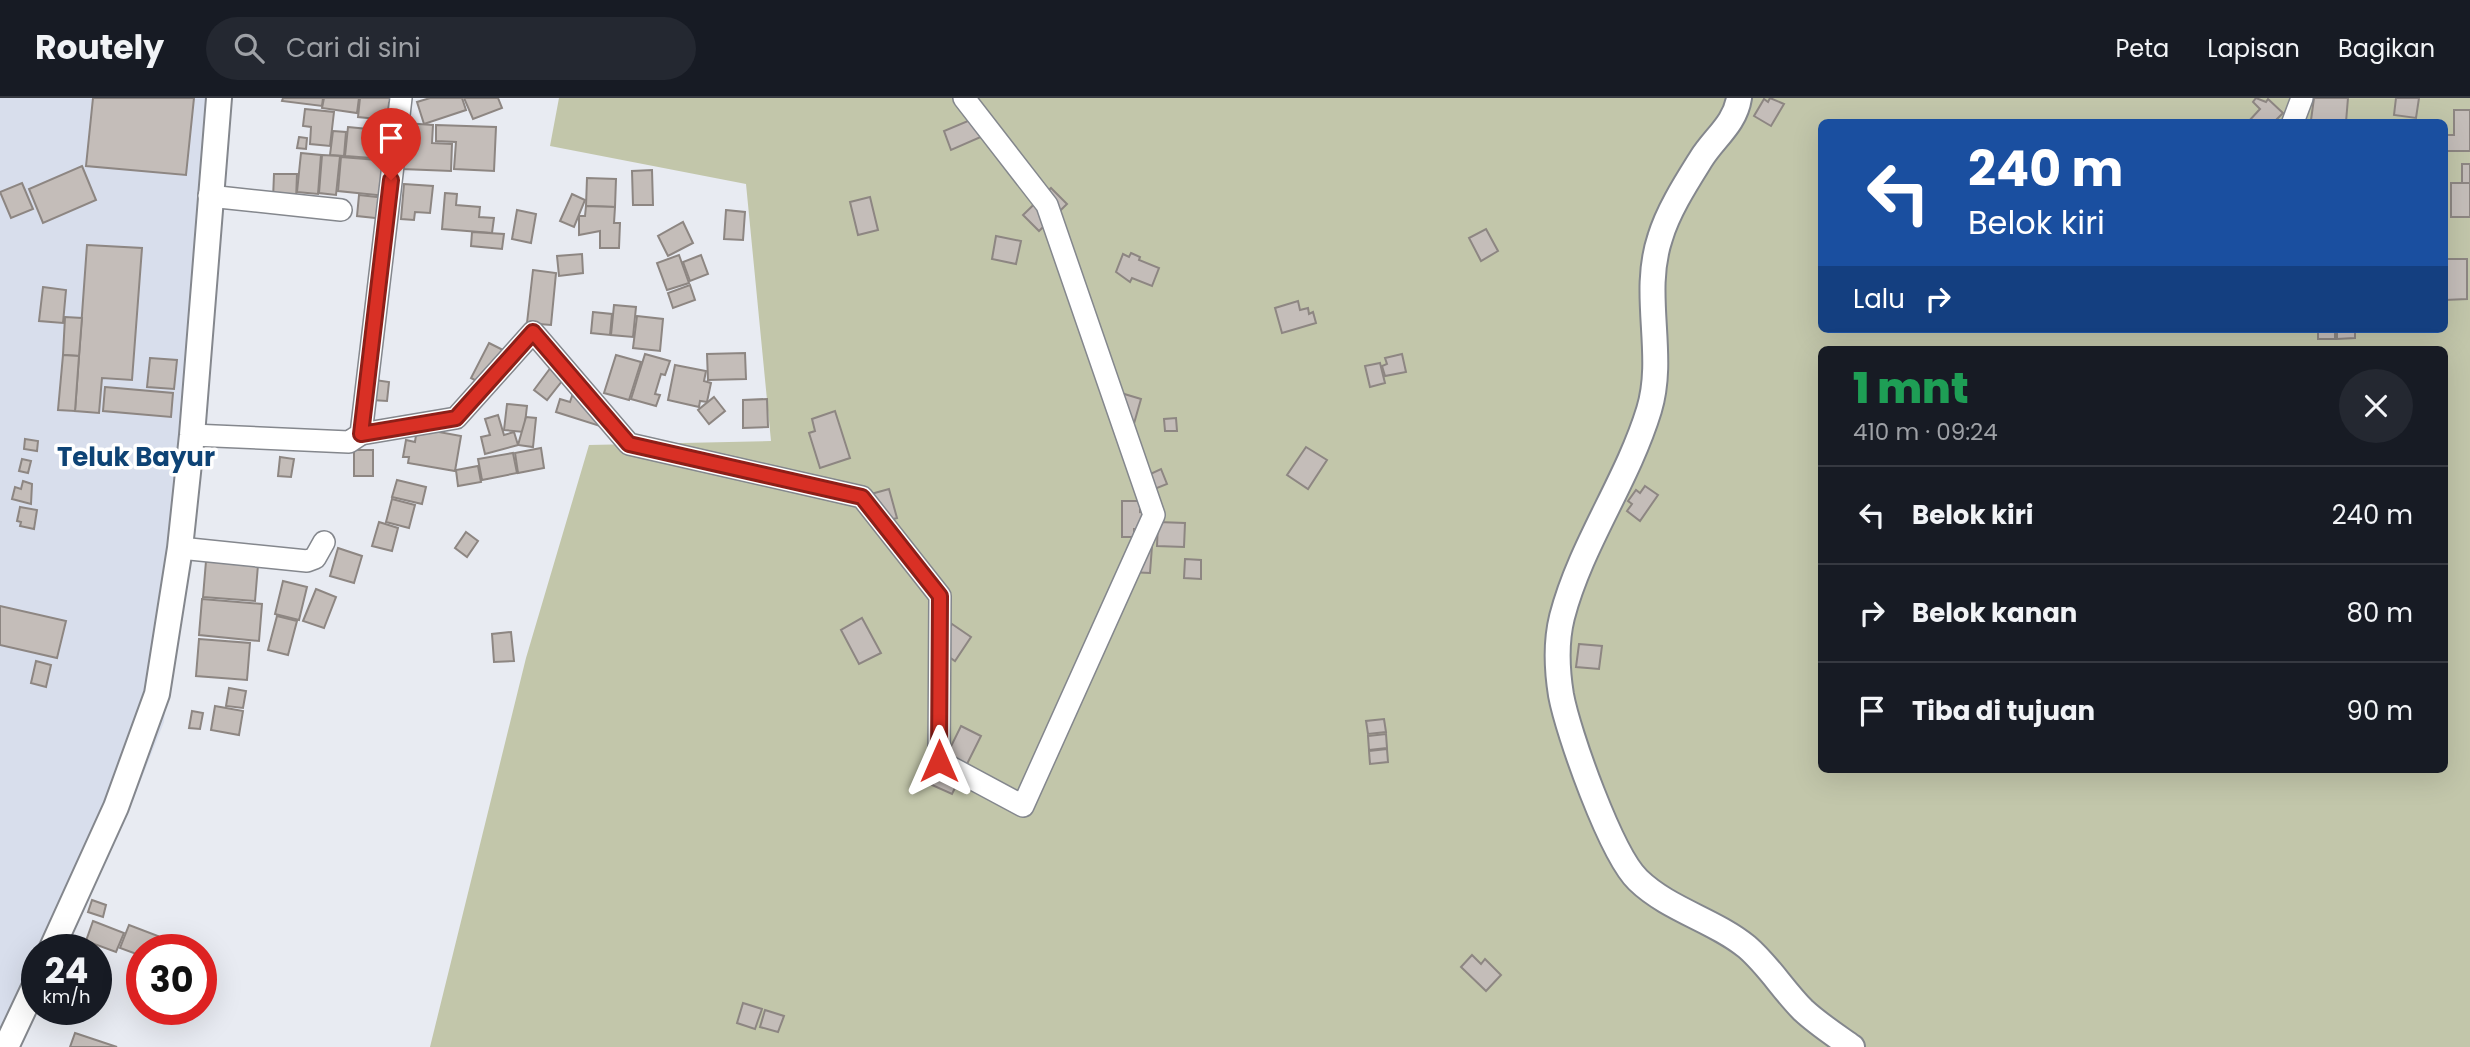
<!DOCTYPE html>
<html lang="id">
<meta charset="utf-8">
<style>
body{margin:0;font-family:Poppins,sans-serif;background:#242831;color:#f1f3f6;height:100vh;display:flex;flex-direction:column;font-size:26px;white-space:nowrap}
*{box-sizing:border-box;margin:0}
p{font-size:23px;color:#9ea1a6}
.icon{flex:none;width:38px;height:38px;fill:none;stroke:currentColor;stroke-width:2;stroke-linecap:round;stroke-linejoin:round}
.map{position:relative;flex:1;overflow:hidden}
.panel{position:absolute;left:1818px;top:248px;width:630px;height:427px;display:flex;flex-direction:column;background:#171b24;border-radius:10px;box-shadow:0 7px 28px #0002}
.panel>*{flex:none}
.top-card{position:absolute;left:1818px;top:21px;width:630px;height:214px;border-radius:10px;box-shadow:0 7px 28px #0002;background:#1a4fa0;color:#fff;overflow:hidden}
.speed{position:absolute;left:21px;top:836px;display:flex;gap:14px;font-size:35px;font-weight:700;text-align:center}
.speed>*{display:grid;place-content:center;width:91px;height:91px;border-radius:50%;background:#171b24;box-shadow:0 7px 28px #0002;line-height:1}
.speed small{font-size:18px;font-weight:400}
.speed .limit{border:10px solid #d22;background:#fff;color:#111}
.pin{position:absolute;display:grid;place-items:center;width:60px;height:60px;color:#fff;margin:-72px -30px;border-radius:50% 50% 50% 0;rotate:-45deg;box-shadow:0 0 7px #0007}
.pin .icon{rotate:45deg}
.me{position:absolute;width:77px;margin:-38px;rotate:0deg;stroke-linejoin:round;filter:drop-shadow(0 0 5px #0008)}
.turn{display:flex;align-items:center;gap:24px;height:147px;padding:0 35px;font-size:32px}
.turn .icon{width:91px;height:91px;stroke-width:2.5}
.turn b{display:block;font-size:49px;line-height:60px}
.then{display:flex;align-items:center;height:66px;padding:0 35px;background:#0003;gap:14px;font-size:26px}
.round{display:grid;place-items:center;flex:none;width:74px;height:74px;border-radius:37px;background:#242831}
.overview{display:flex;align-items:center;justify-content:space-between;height:119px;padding:0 35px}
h1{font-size:42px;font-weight:800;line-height:52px;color:#1e9e55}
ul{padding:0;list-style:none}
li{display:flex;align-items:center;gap:21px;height:98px;padding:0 35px;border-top:2px solid #363941}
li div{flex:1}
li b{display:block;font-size:26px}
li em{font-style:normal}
header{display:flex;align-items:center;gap:42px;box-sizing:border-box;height:98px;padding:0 35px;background:#171b24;border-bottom:2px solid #363941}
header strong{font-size:33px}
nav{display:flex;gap:38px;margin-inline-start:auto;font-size:24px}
.search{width:490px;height:63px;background:#242831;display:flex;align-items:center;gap:18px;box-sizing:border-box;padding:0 24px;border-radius:38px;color:#9ea1a6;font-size:26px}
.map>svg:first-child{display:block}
.built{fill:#d8deec}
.green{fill:#c2c6aa;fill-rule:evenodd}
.building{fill:#c4bdb9;stroke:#8d8682;stroke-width:2}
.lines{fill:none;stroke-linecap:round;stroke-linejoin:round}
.minor-casing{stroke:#84878d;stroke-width:24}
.tertiary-casing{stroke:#84878d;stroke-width:28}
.minor{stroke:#fff;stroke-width:21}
.tertiary{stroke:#fff;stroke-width:24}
.route-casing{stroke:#8d1f18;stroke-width:18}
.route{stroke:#d93025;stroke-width:12}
.labels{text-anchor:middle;stroke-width:7;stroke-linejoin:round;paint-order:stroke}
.quarter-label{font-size:26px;font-weight:bold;fill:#0e4375;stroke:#fff}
</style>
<header>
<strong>Routely</strong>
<div class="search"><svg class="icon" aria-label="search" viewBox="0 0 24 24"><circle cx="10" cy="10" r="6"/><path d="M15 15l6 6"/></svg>Cari di sini</div>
<nav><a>Peta</a><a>Lapisan</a><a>Bagikan</a></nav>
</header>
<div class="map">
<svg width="2470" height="949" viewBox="0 0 2470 949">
<rect width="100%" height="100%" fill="#e8ebf2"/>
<!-- built -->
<polygon class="built" points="0,0 222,0 164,624 135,697 65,852 37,852 37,909 0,949"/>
<!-- green -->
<path class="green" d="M559,0H2470V949H430L526,560L589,347L771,343L746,86L550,48ZM1822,24H2445V231H1822ZM1822,252H2445V672H1822Z"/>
<!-- building -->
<g class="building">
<polygon points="93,0 194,0 186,77 86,68"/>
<polygon points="283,0 323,0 322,8 282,3"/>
<polygon points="324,0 359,0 357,15 322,10"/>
<polygon points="360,0 394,0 393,6 389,5 387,22 358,19"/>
<polygon points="430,0 462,0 466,12 424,26 417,4"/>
<polygon points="464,0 498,0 502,10 473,21"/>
<polygon points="1770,0 1784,6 1771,28 1754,18 1764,1 1768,4"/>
<polygon points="2256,0 2266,4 2268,1 2283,15 2274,24 2248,24 2260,11 2253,4"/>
<polygon points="2314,0 2348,0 2346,24 2311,22"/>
<polygon points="2396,0 2419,0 2416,20 2394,17"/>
<polygon points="305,11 334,14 330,48 310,46 311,29 303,28"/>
<polygon points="2454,12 2470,12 2470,53 2447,53 2447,37 2454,37"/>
<polygon points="975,20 983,38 951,52 944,33"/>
<polygon points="404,25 433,27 432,45 452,46 451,73 402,71"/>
<polygon points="436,27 496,29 494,73 454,71 456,44 436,43"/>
<polygon points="348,29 378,32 376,55 386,56 386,61 345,58"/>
<polygon points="333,33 346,34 344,58 330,57"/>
<polygon points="299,39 307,40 306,51 297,50"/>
<polygon points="301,55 321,57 318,96 297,94"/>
<polygon points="322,57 340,58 336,97 319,95"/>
<polygon points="341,59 390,63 386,98 338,93"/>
<rect x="2462" y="66" width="8" height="19"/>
<polygon points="82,68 96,102 43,125 29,91"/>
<polygon points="652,72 653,107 633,107 632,73"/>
<polygon points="274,76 297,76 296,102 273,101"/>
<polygon points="587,80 616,81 615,109 586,108"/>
<polygon points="22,85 33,111 11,120 0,94"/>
<rect x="2451" y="85" width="19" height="34"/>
<polygon points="404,86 433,88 430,115 415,114 414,122 401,121"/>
<polygon points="1051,90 1067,106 1039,133 1023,117"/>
<polygon points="445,95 457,96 456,107 480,109 479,119 494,120 492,135 442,131"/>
<polygon points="572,96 585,102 574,129 560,123"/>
<polygon points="359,97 386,100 384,121 357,118"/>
<polygon points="870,99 878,132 858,137 850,104"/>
<polygon points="586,108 615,109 614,125 620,125 619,150 600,150 600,133 579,137 579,118 585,118"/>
<polygon points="517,112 536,116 531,145 512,141"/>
<polygon points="726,112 745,114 743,142 724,141"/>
<polygon points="683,124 693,145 668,158 658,138"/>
<polygon points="1486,131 1498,153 1481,163 1469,140"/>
<polygon points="472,134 504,136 502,151 471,148"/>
<polygon points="996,138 1021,143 1016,166 992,161"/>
<polygon points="87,147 142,150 132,282 102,280 99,315 75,313"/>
<polygon points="1131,155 1140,159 1139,162 1159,170 1152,188 1132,180 1130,184 1116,174 1123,156 1129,159"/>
<polygon points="582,156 583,175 559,178 557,158"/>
<polygon points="679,157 689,185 667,192 657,165"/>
<polygon points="701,157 708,176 690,183 683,164"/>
<polygon points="2445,161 2467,161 2467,201 2445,202"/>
<polygon points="533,172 556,175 551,227 527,225"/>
<polygon points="690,187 695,202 673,210 668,195"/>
<polygon points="43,189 66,192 63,225 39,223"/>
<polygon points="1298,203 1300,212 1308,210 1309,216 1313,214 1316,225 1282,235 1275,210"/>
<polygon points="614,207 636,209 633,239 611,237"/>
<polygon points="593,214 612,216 610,237 591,235"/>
<polygon points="637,218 663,221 660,253 633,250"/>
<polygon points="65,219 82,220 79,258 63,257"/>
<rect x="2318" y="231" width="17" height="10"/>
<polygon points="2337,231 2355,231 2355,240 2337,241"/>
<polygon points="489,245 507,254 488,289 471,280"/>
<polygon points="745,255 746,281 708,282 707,256"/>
<polygon points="645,256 670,263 665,277 661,276 655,296 660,297 656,308 631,301"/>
<polygon points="1402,256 1406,274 1385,278 1382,268 1387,266 1385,260"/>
<polygon points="63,257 79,258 75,313 58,312"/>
<polygon points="616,257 641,264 629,302 604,295"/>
<polygon points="150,260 177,262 174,291 147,289"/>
<polygon points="557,261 566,278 547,302 534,292"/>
<polygon points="1380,265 1385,285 1370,289 1365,268"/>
<polygon points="675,267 706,273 704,283 711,285 707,304 700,303 699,309 668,302"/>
<polygon points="375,282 389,284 387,303 372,302"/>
<polygon points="105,289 173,295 171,319 103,313"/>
<polygon points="1121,295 1141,301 1133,329"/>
<polygon points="572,298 583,301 603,329 556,314 560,301 570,304"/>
<polygon points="714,299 725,313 709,326 698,312"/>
<polygon points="767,301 768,329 743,330 743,302"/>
<polygon points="507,306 527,308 524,334 504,332"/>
<polygon points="835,313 850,360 820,370 809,335 815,333 812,321"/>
<polygon points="498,317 504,337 514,334 518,347 485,356 481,339 490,337 485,321"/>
<polygon points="526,319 536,320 533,349 518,347"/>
<polygon points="1176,320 1177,333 1165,333 1164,321"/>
<polygon points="417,330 461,338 455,373 408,365 409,359 403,359 406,342 415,344"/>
<polygon points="25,341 38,343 37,353 24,351"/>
<polygon points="1306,349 1327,362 1308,391 1287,377"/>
<polygon points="541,350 544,370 518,375 515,355"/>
<rect x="354" y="352" width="19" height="26"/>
<polygon points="513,355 517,375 482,382 478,361"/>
<polygon points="280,359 294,361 291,379 278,378"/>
<polygon points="22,361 31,363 28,375 19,373"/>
<polygon points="478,368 481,384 458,388 456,372"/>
<polygon points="1161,371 1167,386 1152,392 1146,378"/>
<polygon points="397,382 426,389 422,406 392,399"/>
<polygon points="23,383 32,386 31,406 12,401 15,389 21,391"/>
<polygon points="1645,388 1658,397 1640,423 1627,413 1632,406 1628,403 1636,392 1640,395"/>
<polygon points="889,391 897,420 878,425 871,396"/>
<polygon points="392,401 415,407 409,430 386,424"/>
<polygon points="1122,403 1140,403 1140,414 1144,413 1145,431 1134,431 1134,439 1122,439"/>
<polygon points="20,409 37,412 34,431 20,428 21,424 17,423"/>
<polygon points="379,424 398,430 392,453 372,448"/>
<polygon points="1158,424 1185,425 1184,449 1157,448"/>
<polygon points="466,434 478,443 467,459 455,450"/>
<polygon points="1131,446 1152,448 1150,475 1129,474"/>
<polygon points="338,450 362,458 354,485 330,478"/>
<polygon points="1185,461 1201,462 1201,481 1184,480"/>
<polygon points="206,463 258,467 255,503 203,499"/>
<polygon points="283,483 307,489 299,522 275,516"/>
<polygon points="316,491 336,499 324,530 303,523"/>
<polygon points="202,501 262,506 259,543 199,537"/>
<polygon points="0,508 66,523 57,560 0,547"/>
<polygon points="277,518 297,523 288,557 268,552"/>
<polygon points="862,520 881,555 859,566 841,532"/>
<polygon points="952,526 971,539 955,563 936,550"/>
<polygon points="511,534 514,563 494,564 492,536"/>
<polygon points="199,541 250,545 247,582 196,578"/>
<polygon points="1579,546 1602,548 1599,571 1576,569"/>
<polygon points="36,563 51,567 46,589 31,585"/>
<polygon points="229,590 246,593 243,610 226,608"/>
<polygon points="215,608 243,613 239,637 211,632"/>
<polygon points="192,613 203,615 200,631 189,630"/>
<polygon points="1384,621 1386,634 1368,636 1366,623"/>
<polygon points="961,628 981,638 952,696 932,687"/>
<polygon points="1386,636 1387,650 1369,652 1368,638"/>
<polygon points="1387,651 1388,664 1370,666 1369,653"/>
<polygon points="92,802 106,807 103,819 88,814"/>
<polygon points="93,823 124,835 116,854 86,843"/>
<polygon points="129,827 158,838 152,852 142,852 142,858 120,850"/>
<polygon points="1472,857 1481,866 1485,861 1501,877 1486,893 1461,869"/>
<polygon points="743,905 762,911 755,931 737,925"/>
<polygon points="765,912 784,918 778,934 760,929"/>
<polygon points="75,935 117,949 70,949"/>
</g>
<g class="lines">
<!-- minor casing -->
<g class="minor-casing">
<g id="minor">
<polyline points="2293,24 2302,0"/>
<polyline points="209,98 341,112"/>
<polyline points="361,336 456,320 533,234 629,346 862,399 940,498 939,663 1023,708 1154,417 1047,107 964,0"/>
<polyline points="192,337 349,344 361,336 401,0"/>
<polyline points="180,450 307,463 315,460 324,444"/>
</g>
</g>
<!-- tertiary casing -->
<g class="tertiary-casing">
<g id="tertiary">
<path d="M1739,0C1735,26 1714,40 1701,61C1686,85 1668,113 1660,140C1641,197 1666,256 1649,312C1627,384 1581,446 1562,519C1556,543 1557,572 1561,597C1568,635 1611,756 1638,782C1669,812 1714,822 1747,849C1769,868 1783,892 1803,912C1818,926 1835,937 1852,949"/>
<polyline points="51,852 116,709 157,596 180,450 192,337 219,0"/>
<polyline points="6,949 37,883"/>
</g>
</g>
<!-- minor -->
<use href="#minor" class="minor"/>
<!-- tertiary -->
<use href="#tertiary" class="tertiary"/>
</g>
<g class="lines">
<!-- route casing -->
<g class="route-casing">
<polyline id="route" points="391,82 361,336 456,320 533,234 629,346 862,399 940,498 939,663"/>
</g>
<!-- route -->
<use href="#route" class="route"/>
</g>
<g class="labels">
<!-- quarter labels -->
<g class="quarter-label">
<text x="136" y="368">Teluk Bayur</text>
</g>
</g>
</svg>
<div class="speed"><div>24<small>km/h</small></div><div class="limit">30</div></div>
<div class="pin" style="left:391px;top:82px;background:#d93025"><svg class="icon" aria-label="arrive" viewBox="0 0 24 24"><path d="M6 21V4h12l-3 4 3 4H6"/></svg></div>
<svg class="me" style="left:939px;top:663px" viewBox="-20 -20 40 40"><path d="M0-17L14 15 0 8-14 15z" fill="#d93025" stroke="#fff" stroke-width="4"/></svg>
<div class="top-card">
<div class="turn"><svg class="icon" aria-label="left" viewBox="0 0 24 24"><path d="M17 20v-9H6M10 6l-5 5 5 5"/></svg><div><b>240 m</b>Belok kiri</div></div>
<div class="then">Lalu<svg class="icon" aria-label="right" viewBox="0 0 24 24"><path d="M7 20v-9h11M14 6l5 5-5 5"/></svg></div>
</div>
<section class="panel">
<div class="overview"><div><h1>1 mnt</h1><p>410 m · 09:24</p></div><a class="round"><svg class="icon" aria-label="close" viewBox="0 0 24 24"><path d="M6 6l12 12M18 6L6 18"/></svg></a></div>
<ul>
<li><svg class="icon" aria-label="left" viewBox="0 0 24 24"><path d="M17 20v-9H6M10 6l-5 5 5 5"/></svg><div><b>Belok kiri</b></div><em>240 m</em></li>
<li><svg class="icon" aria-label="right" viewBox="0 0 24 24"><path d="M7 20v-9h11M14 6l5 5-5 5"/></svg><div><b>Belok kanan</b></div><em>80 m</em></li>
<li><svg class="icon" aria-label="arrive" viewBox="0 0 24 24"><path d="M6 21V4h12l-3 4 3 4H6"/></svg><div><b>Tiba di tujuan</b></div><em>90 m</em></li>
</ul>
</section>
</div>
